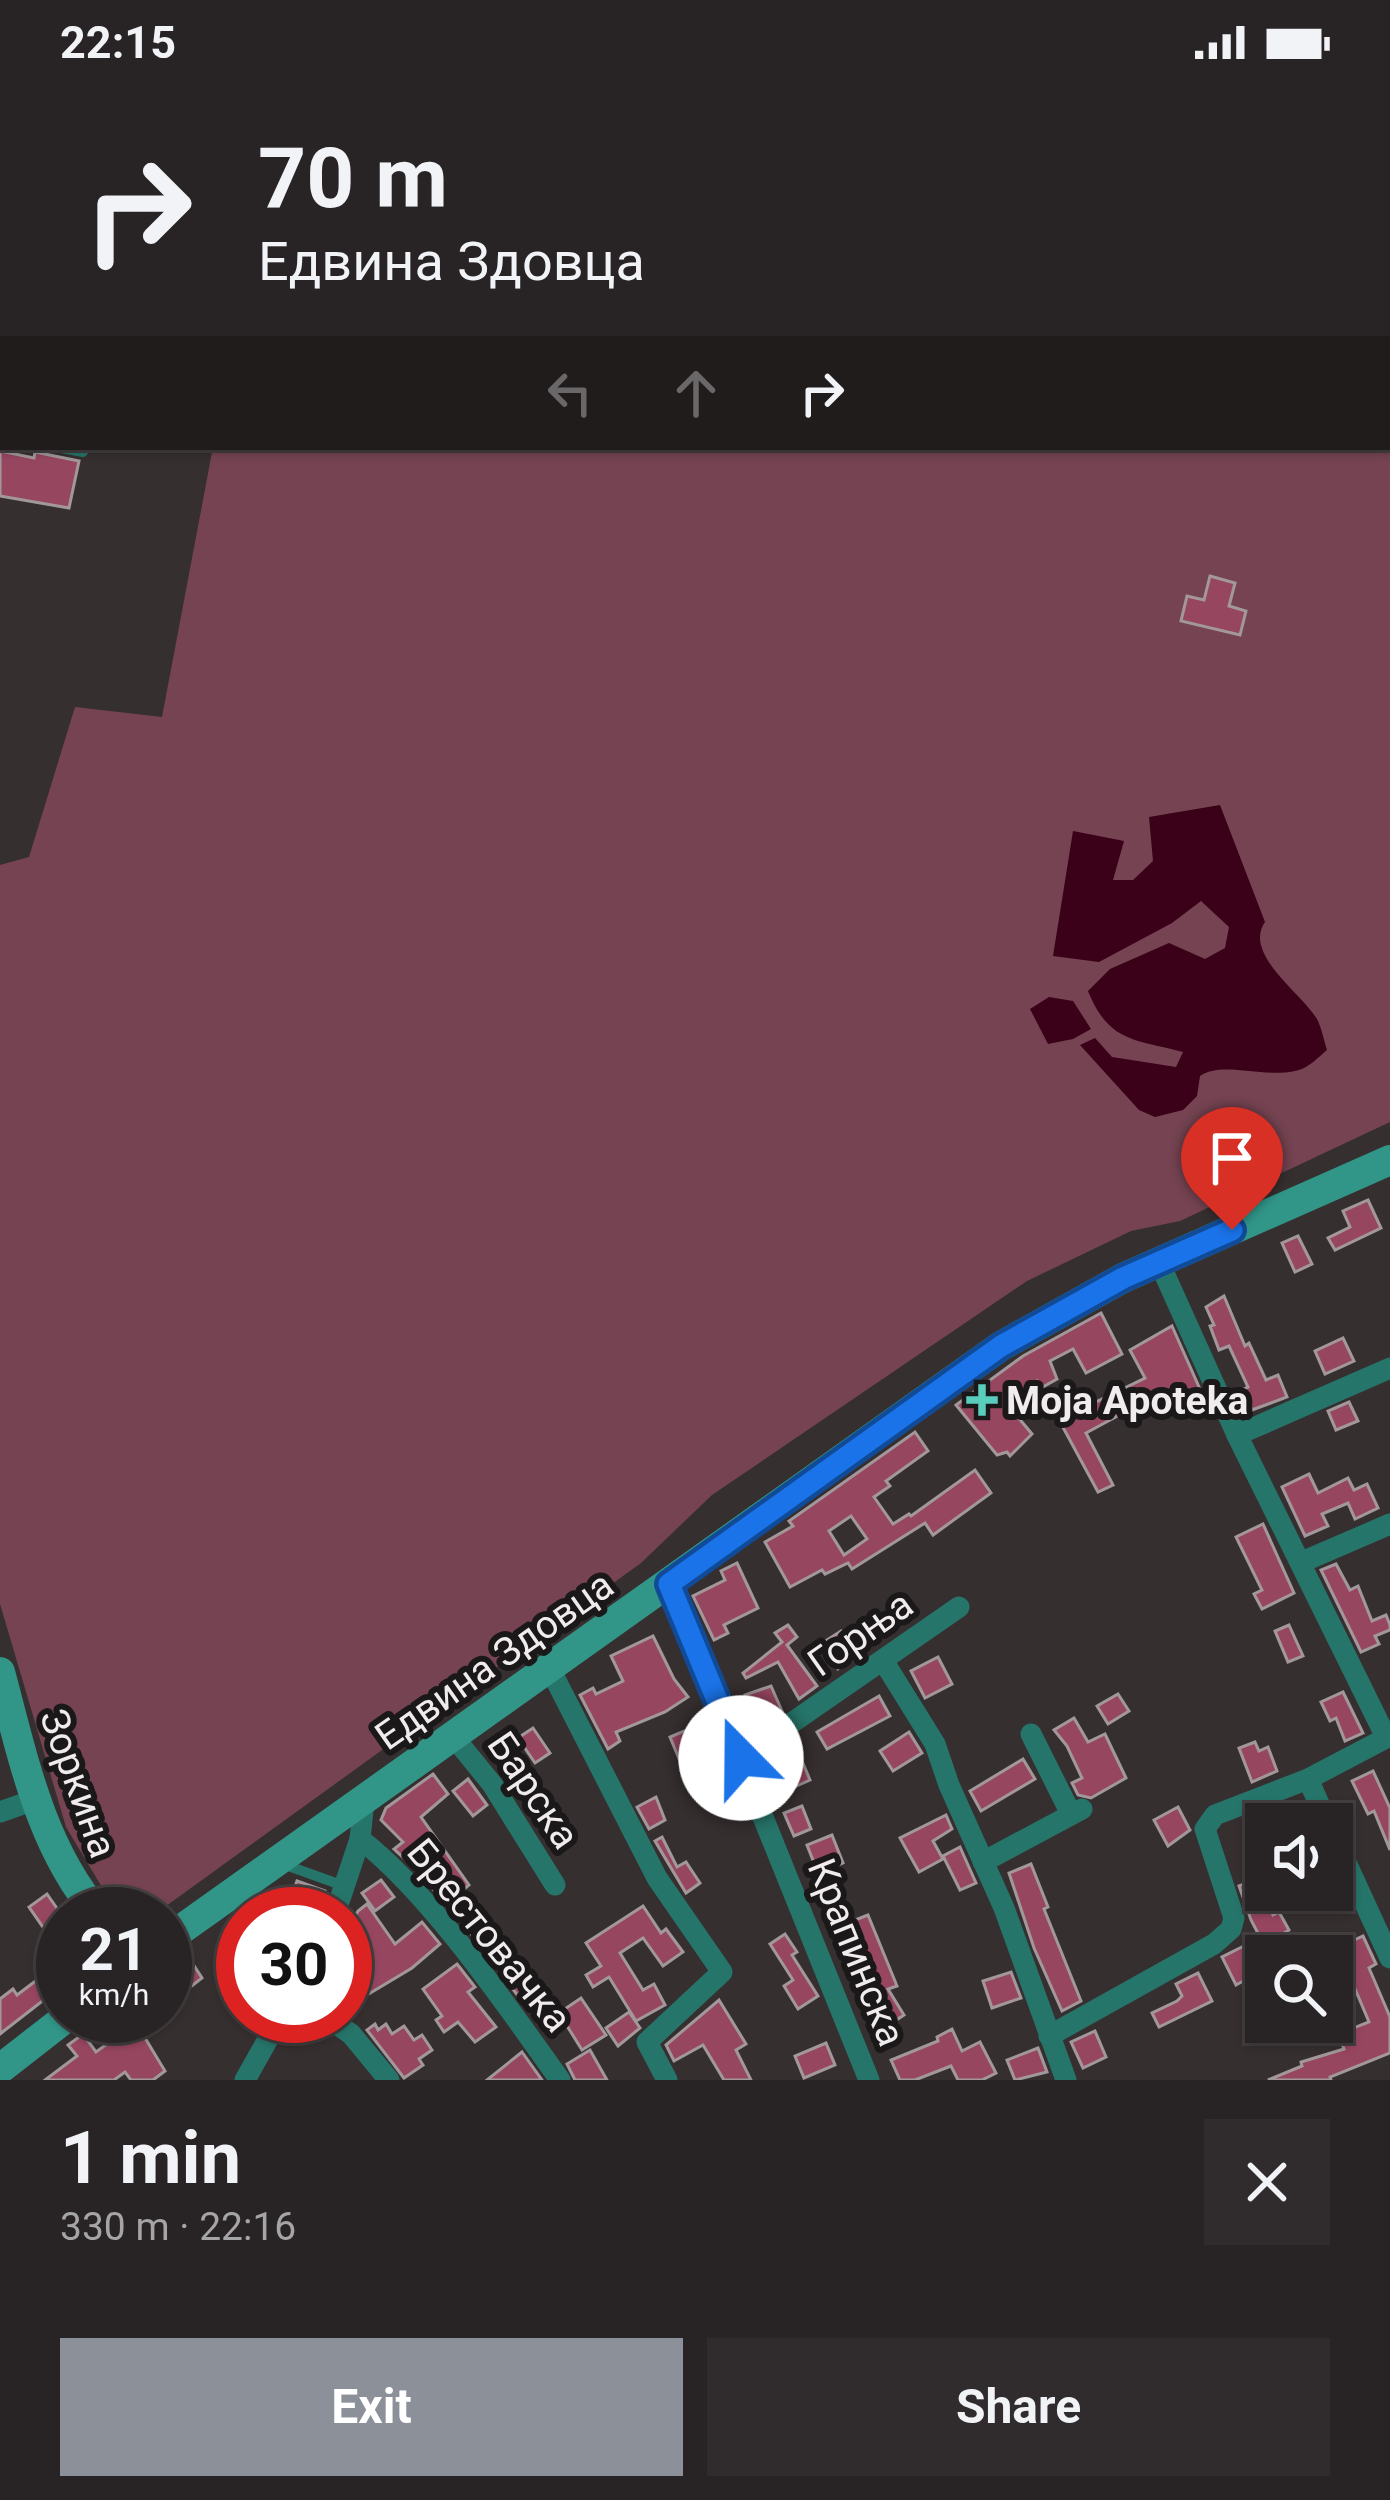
<!DOCTYPE html>
<meta charset="utf-8">
<style>
body{margin:0;font-family:Roboto,sans-serif;background:#302b2c;color:#f1f3f6;height:100vh;display:flex;flex-direction:column;font-size:45px;white-space:nowrap}
*{box-sizing:border-box;margin:0}
p{font-size:39px;color:#a5a4a6}
.icon{flex:none;width:66px;height:66px;fill:none;stroke:currentColor;stroke-width:2;stroke-linecap:round;stroke-linejoin:round}
.map{position:relative;height:1996px;overflow:hidden}
.details{display:flex;flex-direction:column;background:#282324;flex:1}
.details>*{flex:none}
.banner{position:absolute;left:0px;top:0px;width:1392px;height:366px;box-shadow:0 3px 9px #0004,0 0 0 3px #444041;background:#282324;color:#f1f3f6;overflow:hidden}
.buttons{position:absolute;left:1245px;top:1719px;display:grid;gap:24px}
.buttons a{display:grid;place-items:center;width:108px;height:108px;border-radius:0px;background:#282324;box-shadow:0 3px 9px #0004,0 0 0 3px #444041;font-size:60px}
.speed{position:absolute;left:36px;top:1803px;display:flex;gap:24px;font-size:60px;font-weight:700;text-align:center}
.speed>*{display:grid;place-content:center;width:156px;height:156px;border-radius:50%;background:#282324;box-shadow:0 3px 9px #0004,0 0 0 3px #444041;line-height:1}
.speed small{font-size:30px;font-weight:400}
.speed .limit{border:18px solid #d22;background:#fff;color:#111}
.pin{position:absolute;display:grid;place-items:center;width:102px;height:102px;color:#fff;margin:-123px -51px;border-radius:50% 50% 50% 0;rotate:-45deg;box-shadow:0 0 12px #0007}
.pin .icon{rotate:45deg}
.me{position:absolute;width:132px;margin:-66px;rotate:338deg;stroke-linejoin:round;filter:drop-shadow(0 0 9px #0008)}
.turn{display:flex;align-items:center;gap:42px;height:252px;padding:0 60px;font-size:54px}
.turn .icon{width:156px;height:156px;stroke-width:2.5}
.turn b{display:block;font-size:84px;line-height:102px}
.lanes{display:flex;align-items:center;height:114px;padding:0 60px;background:#0003;justify-content:center;gap:60px;direction:ltr}
.lanes .off{opacity:.35}
.round{display:grid;place-items:center;flex:none;width:126px;height:126px;border-radius:0px;background:#302b2c}
.overview{display:flex;align-items:center;justify-content:space-between;height:204px;padding:0 60px}
h1{font-size:72px;font-weight:700;line-height:90px}
.action{display:flex;gap:24px;margin-top:auto;padding:24px 60px}
.action a{flex:1;height:138px;border-radius:0px;background:#8c9099;color:#fff;font-size:48px;font-weight:700;line-height:138px;text-align:center}
.action a+a{background:#302b2c;color:#f1f3f6}
.status{display:flex;justify-content:space-between;align-items:center;height:84px;padding:0 60px;background:#282324;direction:ltr}
.status svg{height:33px;fill:currentColor}
.map>svg:first-child{display:block}
.green{fill:#754351}
.water{fill:#3a0119}
.building{fill:#974660;stroke:#a2989b;stroke-width:3;fill-rule:evenodd}
.lines{fill:none;stroke-linecap:round;stroke-linejoin:round}
.lane{stroke:#26756a;stroke-width:10}
.street{stroke:#26756a;stroke-width:21}
.secondary{stroke:#319688;stroke-width:30}
.route-casing{stroke:#114b97;stroke-width:30}
.route{stroke:#1a73e8;stroke-width:21}
.poi-dot{fill:#5acebd;stroke:#1b1819;stroke-width:4.5}
.labels{text-anchor:middle;stroke-width:12;stroke-linejoin:round;paint-order:stroke}
.poi-label{font-size:39px;font-weight:bold;fill:#f0ebec;stroke:#1b1819;text-anchor:start}
.street-label{font-size:39px;fill:#f0ebec;stroke:#1b1819}
</style>
<div class="status"><b>22:15</b><svg viewBox="0 0 49 12"><path d="M0 12V9h3v3zM5 12V6h3v6zM10 12V3h3v9zM15 12V0h3v12zM26 1h20v11H26zM47 4h2v5h-2z"/></svg></div>
<div class="map">
<svg width="1390" height="1996" viewBox="0 0 1390 1996">
<rect width="100%" height="100%" fill="#362f30"/>
<!-- green -->
<polygon class="green" points="84,0 1390,0 1390,1038 1180,1137 1131,1147 1027,1197 712,1411 641,1479 155,1830 134,1830 112,1820 66,1743 0,1520 0,781 29,773 75,623 162,633 213,363 1389,363 1389,3"/>
<!-- water -->
<g class="water">
<path d="M1220,721L1265,838C1242,871 1305,911 1318,937C1322,946 1324,957 1327,966C1320,972 1312,980 1304,984C1274,998 1223,975 1200,992L1197,1012L1183,1026L1155,1033L1139,1026L1080,961L1095,954L1112,973L1176,983L1183,968C1135,955 1109,959 1088,907L1110,885L1169,859L1205,875L1225,864L1229,843L1201,817L1172,839L1099,878L1053,872L1073,747L1124,757L1113,796H1133L1153,777L1149,733Z"/>
<polygon points="1049,913 1073,917 1091,945 1073,955 1048,960 1030,925"/>
</g>
<!-- building -->
<g class="building">
<polygon points="0,367 34,374 35,368 79,377 69,424 0,412"/>
<polygon points="1210,492 1235,499 1229,522 1246,527 1240,551 1181,537 1187,512 1204,516"/>
<polygon points="1368,1116 1381,1144 1335,1166 1328,1154 1350,1143 1343,1127"/>
<polygon points="1298,1152 1312,1180 1295,1188 1282,1159"/>
<polygon points="1224,1212 1245,1262 1249,1259 1266,1296 1278,1291 1287,1313 1252,1326 1244,1305 1248,1303 1229,1262 1219,1266 1210,1242 1214,1241 1206,1223"/>
<polygon points="1101,1229 1122,1270 1086,1289 1073,1265 1050,1277 1057,1295 1041,1304 1037,1297 1006,1319 1032,1350 1010,1372 1007,1368 997,1371 956,1321 1023,1272"/>
<polygon points="1172,1242 1203,1312 1170,1325 1162,1308 1086,1349 1113,1401 1098,1408 1059,1336 1145,1294 1130,1266"/>
<polygon points="1343,1254 1354,1277 1325,1290 1315,1267"/>
<polygon points="1349,1318 1358,1337 1336,1346 1328,1327"/>
<path d="M915,1348L928,1367L886,1397L890,1402L874,1413L893,1440L909,1430L911,1432L975,1386L991,1409L933,1451L925,1439L852,1485L848,1479L825,1490L822,1486L790,1503L765,1458L793,1442L789,1437ZM851,1432L867,1455L844,1471L829,1447Z"/>
<polygon points="1309,1390 1318,1409 1348,1394 1354,1406 1367,1400 1378,1424 1355,1435 1348,1419 1322,1430 1328,1442 1305,1452 1282,1403"/>
<polygon points="1263,1440 1294,1509 1262,1525 1254,1510 1262,1506 1236,1453"/>
<polygon points="737,1479 758,1524 724,1541 728,1549 714,1556 693,1512 725,1496 721,1487"/>
<polygon points="1336,1480 1350,1506 1358,1502 1372,1537 1386,1531 1390,1541 1390,1546 1375,1552 1379,1560 1361,1568 1321,1486"/>
<polygon points="788,1541 797,1553 787,1561 817,1602 799,1615 778,1578 746,1594 743,1589 782,1558 775,1549"/>
<polygon points="1289,1541 1303,1572 1288,1578 1275,1547"/>
<polygon points="841,1547 858,1572 838,1585 821,1560"/>
<polygon points="653,1552 674,1595 688,1613 665,1628 616,1648 620,1657 608,1665 580,1611 593,1604 596,1610 623,1597 611,1572"/>
<polygon points="938,1573 952,1600 925,1614 911,1587"/>
<polygon points="771,1602 782,1627 756,1640 745,1611"/>
<polygon points="1343,1608 1363,1649 1345,1657 1336,1634 1330,1637 1321,1618"/>
<polygon points="1118,1610 1129,1627 1108,1640 1097,1622"/>
<polygon points="879,1612 890,1632 827,1665 817,1648"/>
<polygon points="1074,1634 1088,1658 1105,1650 1126,1694 1091,1714 1078,1711 1072,1699 1082,1694 1067,1662 1054,1646"/>
<polygon points="696,1642 706,1665 680,1677 670,1653"/>
<polygon points="533,1644 550,1669 535,1679 518,1654"/>
<polygon points="909,1648 922,1669 893,1687 880,1667"/>
<polygon points="1255,1658 1259,1667 1268,1663 1277,1687 1252,1698 1239,1664"/>
<polygon points="798,1667 810,1696 783,1708 771,1678"/>
<polygon points="1023,1675 1035,1695 981,1727 970,1707"/>
<polygon points="1373,1687 1390,1724 1390,1766 1374,1727 1368,1730 1352,1697"/>
<polygon points="433,1690 448,1710 421,1733 469,1801 446,1820 426,1797 431,1793 415,1771 407,1777 394,1765 403,1758 381,1736 386,1724"/>
<polygon points="468,1695 487,1721 473,1732 453,1707"/>
<polygon points="656,1713 665,1736 649,1745 637,1723"/>
<polygon points="802,1722 811,1745 794,1752 784,1729"/>
<polygon points="1178,1723 1190,1746 1168,1762 1154,1736"/>
<polygon points="946,1731 952,1745 933,1757 943,1775 919,1788 900,1754"/>
<polygon points="1266,1735 1266,1787 1264,1787 1248,1742"/>
<polygon points="832,1751 843,1779 818,1789 807,1761"/>
<polygon points="662,1753 677,1783 686,1778 700,1799 686,1809 655,1757"/>
<polygon points="960,1763 976,1799 960,1806 943,1772"/>
<polygon points="1031,1780 1048,1823 1044,1825 1081,1917 1062,1927 1034,1864 1009,1789"/>
<polygon points="1266,1792 1266,1813 1273,1831 1279,1828 1289,1846 1264,1861 1251,1836 1239,1802"/>
<polygon points="381,1796 394,1813 375,1827 362,1809"/>
<polygon points="297,1797 325,1807 318,1825 290,1816"/>
<polygon points="47,1810 63,1833 63,1901 0,1950 0,1915 13,1905 17,1911 58,1880 42,1857 49,1852 29,1823"/>
<polygon points="367,1820 395,1860 422,1838 440,1860 412,1884 362,1914 345,1888 345,1850 358,1827"/>
<polygon points="643,1822 661,1849 666,1845 683,1868 663,1882 643,1854 620,1869 643,1906 654,1900 665,1921 636,1937 609,1893 593,1903 586,1891 601,1882 586,1859"/>
<polygon points="868,1831 897,1902 888,1905 904,1931 881,1946 866,1921 855,1888 860,1886 842,1841"/>
<polygon points="480,1834 523,1891 529,1887 544,1907 525,1921 467,1845"/>
<polygon points="785,1850 797,1868 792,1871 818,1912 798,1925 784,1902 793,1896 770,1860"/>
<polygon points="1363,1852 1376,1880 1369,1884 1390,1933 1390,1969 1330,1993 1331,1996 1268,1996 1302,1982 1301,1978 1344,1965 1338,1950 1369,1938 1350,1893 1345,1896 1331,1867"/>
<polygon points="1244,1862 1258,1889 1236,1901 1222,1873"/>
<polygon points="191,1877 202,1894 165,1923 165,1902"/>
<polygon points="457,1880 475,1903 468,1908 496,1943 475,1958 458,1938 444,1948 436,1936 442,1932 423,1905"/>
<polygon points="1011,1888 1021,1914 992,1924 983,1897"/>
<polygon points="1198,1889 1212,1917 1159,1943 1152,1929 1177,1917 1182,1912 1176,1900"/>
<polygon points="581,1914 606,1951 582,1966 559,1929"/>
<polygon points="719,1916 746,1960 736,1966 751,1996 724,1996 703,1961 674,1977 666,1961"/>
<polygon points="629,1928 640,1944 618,1962 606,1944"/>
<polygon points="136,1939 165,1987 153,1996 131,1996 125,1988 114,1996 45,1996 77,1972 68,1961 83,1950 96,1968"/>
<polygon points="375,1940 378,1946 386,1940 392,1950 404,1942 414,1956 422,1951 432,1966 419,1975 423,1981 404,1994 367,1946"/>
<polygon points="952,1945 962,1967 980,1958 996,1989 982,1996 958,1996 951,1982 915,1996 900,1996 891,1976 938,1957 937,1953"/>
<polygon points="1095,1947 1106,1973 1083,1984 1071,1958"/>
<polygon points="826,1959 835,1981 804,1994 795,1972"/>
<polygon points="1038,1964 1047,1988 1015,1996 1007,1976"/>
<polygon points="590,1966 607,1996 575,1996 567,1980"/>
<polygon points="522,1968 542,1996 487,1996"/>
</g>
<g class="lines">
<!-- lane -->
<g class="lane">
<polyline points="0,352 3,353"/>
<polyline points="56,363 83,368"/>
<polyline points="280,1779 344,1802"/>
</g>
<!-- street -->
<g class="street">
<polyline points="0,93 3,93"/>
<polyline points="1159,1178 1237,1351 1386,1653"/>
<polyline points="1237,1351 1390,1284"/>
<polyline points="1302,1478 1390,1440"/>
<polyline points="669,1500 869,1996"/>
<polyline points="884,1578 935,1660 949,1701 1004,1824 1066,1996"/>
<polyline points="549,1583 657,1794 722,1888 647,1958 667,1996"/>
<polyline points="1031,1650 1070,1728"/>
<polyline points="453,1652 492,1700 555,1801"/>
<polyline points="741,1674 959,1523"/>
<polyline points="1308,1695 1328,1740"/>
<polyline points="0,1728 34,1716"/>
<polyline points="1332,1748 1390,1874"/>
<path d="M360,1755C431,1810 507,1922 560,1996"/>
<polyline points="983,1778 1082,1725"/>
<polyline points="335,1830 360,1755 364,1717"/>
<polyline points="325,1932 351,1950 389,1996"/>
<polyline points="1049,1952 1214,1860 1231,1845 1234,1834 1205,1745 1215,1731 1308,1695 1390,1652"/>
<polyline points="245,1996 281,1932"/>
</g>
<!-- secondary -->
<g class="secondary">
<path d="M0,1588C23,1673 40,1762 98,1830"/>
<polyline points="165,1857 1001,1262 1123,1194 1390,1076"/>
<polyline points="0,1985 68,1932"/>
</g>
</g>
<g class="lines">
<!-- route casing -->
<g class="route-casing">
<polyline id="route" points="741,1674 669,1500 1001,1262 1123,1194 1232,1146"/>
</g>
<!-- route -->
<use href="#route" class="route"/>
</g>
<!-- markers -->
<path class="poi-dot" d="M976 1298h12v12h12v12h-12v12h-12v-12h-12v-12h12z"/>
<g class="labels">
<!-- poi labels -->
<g class="poi-label">
<text x="1006" y="1330">Moja Apoteka</text>
</g>
<!-- street labels -->
<g class="street-label">
<text transform="translate(860 1549) rotate(-35)" y="14">Горња</text>
<text transform="translate(494 1576) rotate(-35)" y="14">Едвина Здовца</text>
<text transform="translate(79 1699) rotate(70)" y="14">Зоркина</text>
<text transform="translate(534 1706) rotate(56)" y="14">Барска</text>
<text transform="translate(490 1851) rotate(51)" y="14">Брестовачка</text>
<text transform="translate(857 1868) rotate(68)" y="14">Крапинска</text>
</g>
</g>
</svg>
<div class="buttons">
<a><svg class="icon" aria-label="sound" viewBox="0 0 24 24"><path d="M4 9h4l5-4v14l-5-4H4zM17 9q2 3 0 6"/></svg></a>
<a><svg class="icon" aria-label="search" viewBox="0 0 24 24"><circle cx="10" cy="10" r="6"/><path d="M15 15l6 6"/></svg></a>
</div>
<div class="speed"><div>21<small>km/h</small></div><div class="limit">30</div></div>
<div class="pin" style="left:1232px;top:1146px;background:#d93025"><svg class="icon" aria-label="arrive" viewBox="0 0 24 24"><path d="M6 21V4h12l-3 4 3 4H6"/></svg></div>
<svg class="me" style="left:741px;top:1674px" viewBox="-20 -20 40 40"><circle r="19" fill="#fff"/><path d="M0-13L10 11 0 6-10 11z" fill="#1a73e8"/></svg>
<div class="banner">
<div class="turn"><svg class="icon" aria-label="right" viewBox="0 0 24 24"><path d="M7 20v-9h11M14 6l5 5-5 5"/></svg><div><b>70 m</b>Едвина Здовца</div></div>
<div class="lanes"><svg class="icon off" aria-label="left" viewBox="0 0 24 24"><path d="M17 20v-9H6M10 6l-5 5 5 5"/></svg><svg class="icon off" aria-label="ahead" viewBox="0 0 24 24"><path d="M12 20V5M6 11l6-6 6 6"/></svg><svg class="icon" aria-label="right" viewBox="0 0 24 24"><path d="M7 20v-9h11M14 6l5 5-5 5"/></svg></div>
</div>
</div>
<section class="details">
<div class="overview"><div><h1>1 min</h1><p>330 m · 22:16</p></div><a class="round"><svg class="icon" aria-label="close" viewBox="0 0 24 24"><path d="M6 6l12 12M18 6L6 18"/></svg></a></div>
<div class="action"><a>Exit</a><a>Share</a></div>
</section>
